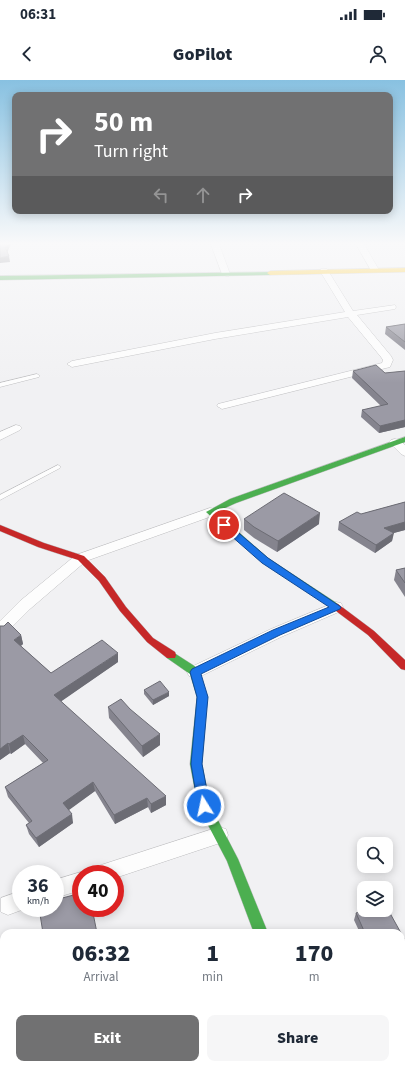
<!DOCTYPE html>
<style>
body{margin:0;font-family:"Source Sans 3",sans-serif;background:#f6f6f7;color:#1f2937;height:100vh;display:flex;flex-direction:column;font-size:15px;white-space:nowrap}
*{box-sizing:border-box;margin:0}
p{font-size:13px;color:#747a83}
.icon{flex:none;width:22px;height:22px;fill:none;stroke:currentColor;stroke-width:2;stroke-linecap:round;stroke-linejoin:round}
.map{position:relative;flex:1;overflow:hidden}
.side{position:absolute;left:0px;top:849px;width:405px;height:140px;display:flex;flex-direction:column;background:#fff;border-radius:12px 12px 0 0;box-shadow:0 2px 10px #0003}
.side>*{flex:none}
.guide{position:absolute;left:12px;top:12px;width:381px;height:122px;border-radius:8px;box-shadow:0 2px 10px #0003;background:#717172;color:#fff;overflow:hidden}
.controls{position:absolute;left:357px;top:757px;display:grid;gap:8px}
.controls a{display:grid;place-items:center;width:36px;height:36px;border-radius:8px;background:#fff;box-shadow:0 2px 10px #0003;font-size:20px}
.speed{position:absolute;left:12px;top:785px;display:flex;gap:8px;font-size:20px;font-weight:700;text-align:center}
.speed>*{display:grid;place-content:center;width:52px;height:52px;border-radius:50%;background:#fff;box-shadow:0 2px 10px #0003;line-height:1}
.speed small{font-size:10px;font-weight:400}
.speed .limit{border:6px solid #d22;background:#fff;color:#111}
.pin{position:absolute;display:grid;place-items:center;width:34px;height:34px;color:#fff;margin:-17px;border:2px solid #fff;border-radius:50%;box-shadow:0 1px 4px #0007}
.me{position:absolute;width:44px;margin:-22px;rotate:350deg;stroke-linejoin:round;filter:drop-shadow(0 0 3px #0008)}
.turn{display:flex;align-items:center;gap:14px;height:84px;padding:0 16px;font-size:18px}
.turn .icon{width:52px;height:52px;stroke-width:2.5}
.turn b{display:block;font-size:28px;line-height:34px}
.lanes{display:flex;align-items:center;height:38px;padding:0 16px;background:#0003;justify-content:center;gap:20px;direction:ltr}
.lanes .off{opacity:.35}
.eta{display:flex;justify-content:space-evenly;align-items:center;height:68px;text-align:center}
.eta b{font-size:24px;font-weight:800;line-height:28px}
.primary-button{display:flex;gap:8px;margin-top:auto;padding:8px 16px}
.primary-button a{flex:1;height:46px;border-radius:8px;background:#717172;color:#fff;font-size:16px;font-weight:800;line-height:46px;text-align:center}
.primary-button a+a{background:#f6f6f7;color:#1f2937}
.status{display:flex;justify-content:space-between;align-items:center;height:28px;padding:0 20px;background:#fff;direction:ltr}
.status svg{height:11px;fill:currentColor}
header{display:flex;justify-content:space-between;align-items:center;height:52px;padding:0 16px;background:#fff;font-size:18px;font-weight:800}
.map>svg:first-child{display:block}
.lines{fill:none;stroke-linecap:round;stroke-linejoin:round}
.lane-casing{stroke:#bebec0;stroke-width:1}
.street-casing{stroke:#bebec0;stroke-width:1}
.fast-casing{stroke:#bebec0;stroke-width:1}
.slow-casing{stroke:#bebec0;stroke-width:1}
.jam-casing{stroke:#bebec0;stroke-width:1}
.lane{fill:#fdfdfd;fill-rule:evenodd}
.street{fill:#fdfdfd;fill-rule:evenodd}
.fast{fill:#4caf50;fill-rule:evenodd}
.slow{fill:#ffc107;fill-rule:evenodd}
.jam{fill:#c62828;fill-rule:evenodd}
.wall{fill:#85848e}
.shaded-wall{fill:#6c6c74}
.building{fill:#9b9aa5;stroke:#6c6c74}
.route{fill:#1a73e8;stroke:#114b97}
</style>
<div class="status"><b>06:31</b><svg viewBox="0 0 49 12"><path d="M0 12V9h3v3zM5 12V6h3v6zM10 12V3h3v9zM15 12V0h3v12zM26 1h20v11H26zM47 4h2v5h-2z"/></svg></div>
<header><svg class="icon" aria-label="back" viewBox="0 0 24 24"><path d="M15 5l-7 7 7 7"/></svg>GoPilot<svg class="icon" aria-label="person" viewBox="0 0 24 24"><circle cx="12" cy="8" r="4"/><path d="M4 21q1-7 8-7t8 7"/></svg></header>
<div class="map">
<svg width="405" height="989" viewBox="0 0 405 989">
<rect width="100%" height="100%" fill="#f1f1f3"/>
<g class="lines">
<!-- lane casing -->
<g class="lane-casing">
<g id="lane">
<polygon points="37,294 40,296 39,297 0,307 0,303"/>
<polygon points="58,385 61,387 60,388 0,420 0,415"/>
</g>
</g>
<!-- street casing -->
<g class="street-casing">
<g id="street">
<polygon points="211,164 219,164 230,194 229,196 226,196 222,194"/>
<polygon points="356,164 364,164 379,190 378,192 372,192"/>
<polygon points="321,189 327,189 353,231 395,225 396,227 395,229 357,235 391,276 393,280 390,287 222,329 217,326 218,324 382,283 383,280 381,277 348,237 215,259 72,287 67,284 72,281 215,253 345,232 320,191"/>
<polygon points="16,345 20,346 22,348 20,350 0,360 0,352"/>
<polygon points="395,359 399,360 405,365 405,376 401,374 389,362 391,360"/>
<polygon points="210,428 215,429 216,432 215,435 86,481 30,529 5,554 0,555 0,541 20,521 76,475"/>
<polygon points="336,522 341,523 343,527 341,531 281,557 201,596 195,598 189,596 187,592 189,588 271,549"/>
<polygon points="219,747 226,749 228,755 226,761 115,798 115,794 91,794 94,788 101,785"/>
<polygon points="81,792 87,794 81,794 81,810 55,818 55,800"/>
<polygon points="21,811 21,828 27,828 8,835 1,832 1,818"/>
<polygon points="301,985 325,985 327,989 303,989"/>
</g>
</g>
<!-- fast casing -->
<g class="fast-casing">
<g id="fast">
<polygon points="272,192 273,193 270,195 0,200 0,196"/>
<polygon points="405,357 405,362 236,423 216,432 268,478 338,524 340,526 338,528 332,528 262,482 206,432 230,419"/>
<polygon points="171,571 199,589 200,592 207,617 202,684 210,725 238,779 268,853 254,853 227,781 198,726 190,684 197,617 190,594 167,578 166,575 167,572"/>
</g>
</g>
<!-- slow casing -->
<g class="slow-casing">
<polygon id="slow" points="405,188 405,192 270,195 267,193 270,191"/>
</g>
<!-- jam casing -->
<g class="jam-casing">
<g id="jam">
<polygon points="0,445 44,463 84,476 105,497 126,527 153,558 175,572 176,575 175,578 167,578 147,562 120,531 99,501 78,480 38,467 0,451"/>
<polygon points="335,523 338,524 374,551 405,580 405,590 401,589 368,555 332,528 330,526"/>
</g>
</g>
<!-- lane -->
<use href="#lane" class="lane"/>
<!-- street -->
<use href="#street" class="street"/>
<!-- fast -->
<use href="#fast" class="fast"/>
<!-- slow -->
<use href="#slow" class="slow"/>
<!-- jam -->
<use href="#jam" class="jam"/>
</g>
<!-- wall -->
<g class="wall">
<polygon points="405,244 405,270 385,254 386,247"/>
<polygon points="353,291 385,293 405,291 405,347 379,353 361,337 362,330 381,326 352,298"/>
<polygon points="405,422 405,450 393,453 392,461 375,473 338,450 339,442 361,434"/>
<polygon points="244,439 319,444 277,472 254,458 244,450"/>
<polygon points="405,488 405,517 394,500 396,490"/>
<polygon points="21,555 23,564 21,566 51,593 118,582 61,621 166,725 151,733 148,727 115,744 95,711 68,730 73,743 39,767 29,754 26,745 29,743 8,717 5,707 43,683 25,664 11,674 10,673 0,680"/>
<polygon points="144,610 169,616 153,625 144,614"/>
<polygon points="108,627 160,665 143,677 109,638"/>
<polygon points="356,833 401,853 360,853 354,840"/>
</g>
<!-- shaded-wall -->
<g class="shaded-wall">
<polygon points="8,164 11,164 7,173 6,167"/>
<polygon points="9,176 10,182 0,183 0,178"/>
<polygon points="405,340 405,347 379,353 380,346"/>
<polygon points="320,433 319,444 277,472 278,461"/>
<polygon points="405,442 405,450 383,456 384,448"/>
<polygon points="394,453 392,461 375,473 376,465"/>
<polygon points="21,555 23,564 16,569 14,560"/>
<polygon points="118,573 118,582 56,625 54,615"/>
<polygon points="169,612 169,616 153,625 153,620"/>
<polygon points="160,654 160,665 143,677 142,666"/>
<polygon points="23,655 25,664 11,674 9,664"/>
<polygon points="8,663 10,673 0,680 0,669"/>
<polygon points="93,702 95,711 65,733 63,723"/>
<polygon points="166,716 166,725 151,733 151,724"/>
<polygon points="147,718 148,727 115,744 114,735"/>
<polygon points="72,734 73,743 39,767 36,758"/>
<polygon points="405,905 405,910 401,913 401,907"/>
<polygon points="4,943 4,951 3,951 1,945"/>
</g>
<!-- building -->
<g class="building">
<polygon points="0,164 8,164 6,167 5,167 9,176 0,178"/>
<polygon points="405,244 405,262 386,247"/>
<polygon points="376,285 385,293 405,291 405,340 380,346 362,330 388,324 353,291"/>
<polygon points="284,413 320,433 278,461 254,447 244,439"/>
<polygon points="405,422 405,442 384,448 394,453 376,465 339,442 357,432 361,434"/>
<polygon points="405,488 405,503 396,490"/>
<polygon points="8,542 21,555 14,560 51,593 102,560 118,573 54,615 166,716 151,724 147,718 114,735 93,702 63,723 72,734 36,758 26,745 32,741 5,707 48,680 23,655 9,664 8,663 0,669 0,546 4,546"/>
<polygon points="160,601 169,612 153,620 144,610"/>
<polygon points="121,619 130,629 160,654 142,666 108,627"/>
<polygon points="81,813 81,828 92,828 97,853 43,853 39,828 55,828 55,820"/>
<polygon points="386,826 401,853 365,853 356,833 364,830 386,830"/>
<polygon points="401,853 405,860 405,905 401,907"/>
<polygon points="4,908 4,943 1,945 0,909"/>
</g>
<!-- sky -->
<linearGradient id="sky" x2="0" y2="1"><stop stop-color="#88c1e1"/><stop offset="0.54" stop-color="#f9f9fa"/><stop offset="1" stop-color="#f9f9fa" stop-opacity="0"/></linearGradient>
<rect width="405" height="303" fill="url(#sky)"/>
<!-- route -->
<polygon class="route" points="221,443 227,443 268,478 341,527 340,529 280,555 201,594 208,617 202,684 210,726 208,729 204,731 200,729 198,726 191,684 197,617 190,592 192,589 273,550 329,527 262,483 221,447 219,445"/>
</svg>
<div class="controls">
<a><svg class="icon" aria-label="search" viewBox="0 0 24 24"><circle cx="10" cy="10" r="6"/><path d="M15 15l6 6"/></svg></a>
<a><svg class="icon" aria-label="layers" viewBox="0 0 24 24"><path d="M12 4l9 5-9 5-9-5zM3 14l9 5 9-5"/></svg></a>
</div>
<div class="speed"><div>36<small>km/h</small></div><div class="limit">40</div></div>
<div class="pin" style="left:224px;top:445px;background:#d93025"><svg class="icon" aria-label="arrive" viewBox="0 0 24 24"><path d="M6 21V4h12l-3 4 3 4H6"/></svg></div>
<svg class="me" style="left:204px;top:726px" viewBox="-20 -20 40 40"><circle r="17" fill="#1a73e8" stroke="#fff" stroke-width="3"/><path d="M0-11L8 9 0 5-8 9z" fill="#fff"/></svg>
<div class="guide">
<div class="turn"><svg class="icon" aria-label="right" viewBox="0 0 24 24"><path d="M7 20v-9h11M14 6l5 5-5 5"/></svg><div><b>50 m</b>Turn right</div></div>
<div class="lanes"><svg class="icon off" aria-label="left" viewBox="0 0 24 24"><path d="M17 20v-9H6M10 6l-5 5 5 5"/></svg><svg class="icon off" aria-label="ahead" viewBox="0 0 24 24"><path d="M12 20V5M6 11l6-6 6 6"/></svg><svg class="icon" aria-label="right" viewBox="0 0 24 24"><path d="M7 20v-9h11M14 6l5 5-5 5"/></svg></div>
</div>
<section class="side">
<div class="eta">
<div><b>06:32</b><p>Arrival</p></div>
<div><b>1</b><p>min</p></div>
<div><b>170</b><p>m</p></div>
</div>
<div class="primary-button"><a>Exit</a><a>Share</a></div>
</section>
</div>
